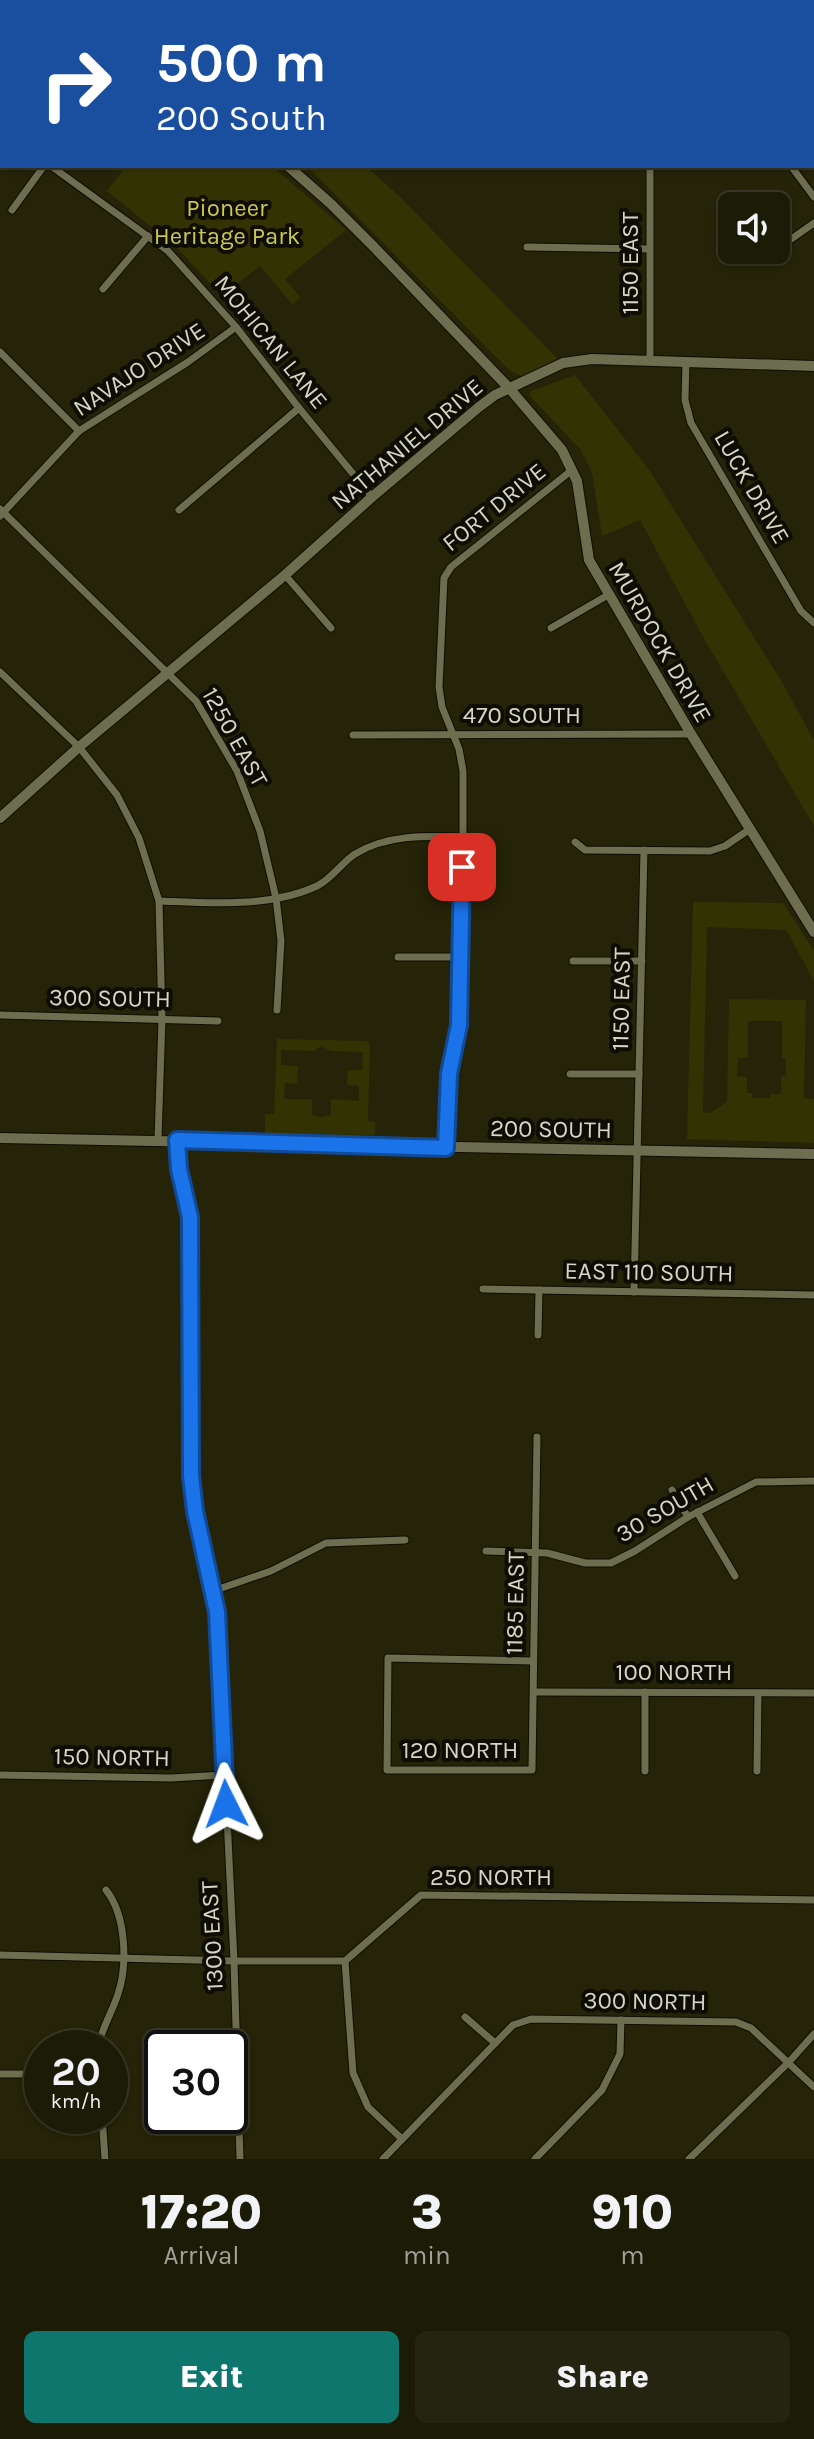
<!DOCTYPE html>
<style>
body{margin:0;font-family:Karla,sans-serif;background:#252410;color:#f1f3f6;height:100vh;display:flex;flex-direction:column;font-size:30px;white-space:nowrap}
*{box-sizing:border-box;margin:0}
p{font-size:26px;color:#a0a19b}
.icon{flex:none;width:44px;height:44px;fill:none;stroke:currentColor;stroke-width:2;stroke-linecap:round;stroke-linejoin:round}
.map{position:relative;height:2159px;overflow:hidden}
.panel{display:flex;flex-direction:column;background:#1c1b06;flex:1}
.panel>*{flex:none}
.hud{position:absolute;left:0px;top:0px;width:814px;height:168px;box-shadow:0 2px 6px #0004,0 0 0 2px #3a3928;background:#1a4fa0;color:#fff;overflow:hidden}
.fabs{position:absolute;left:718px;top:192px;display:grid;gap:16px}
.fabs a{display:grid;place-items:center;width:72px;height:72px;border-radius:12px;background:#1c1b06;box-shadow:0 2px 6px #0004,0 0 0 2px #3a3928;font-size:40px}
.speed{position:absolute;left:24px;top:2030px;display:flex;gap:16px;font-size:40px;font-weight:700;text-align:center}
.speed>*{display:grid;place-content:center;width:104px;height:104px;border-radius:50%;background:#1c1b06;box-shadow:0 2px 6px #0004,0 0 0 2px #3a3928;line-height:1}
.speed small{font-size:20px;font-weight:400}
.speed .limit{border:4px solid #111;border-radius:12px;background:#fff;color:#111}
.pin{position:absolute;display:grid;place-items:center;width:68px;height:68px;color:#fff;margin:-34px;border-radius:16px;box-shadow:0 4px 12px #0006}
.me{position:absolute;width:88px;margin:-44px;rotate:357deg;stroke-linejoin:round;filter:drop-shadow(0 0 6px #0008)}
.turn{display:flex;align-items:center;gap:28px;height:168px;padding:0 24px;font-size:36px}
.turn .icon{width:104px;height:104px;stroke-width:2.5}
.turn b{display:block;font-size:56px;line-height:68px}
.eta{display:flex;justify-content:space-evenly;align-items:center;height:136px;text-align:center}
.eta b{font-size:48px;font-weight:800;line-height:56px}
.action{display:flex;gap:16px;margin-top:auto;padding:16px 24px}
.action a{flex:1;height:92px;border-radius:12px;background:#0f766e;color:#fff;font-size:32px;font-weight:800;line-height:92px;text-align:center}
.action a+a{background:#252410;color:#f1f3f6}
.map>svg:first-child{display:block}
.green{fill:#333203;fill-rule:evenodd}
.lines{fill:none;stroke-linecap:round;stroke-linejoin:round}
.street-casing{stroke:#0e0d00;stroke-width:9}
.secondary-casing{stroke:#0e0d00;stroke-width:12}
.street{stroke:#6d6d4f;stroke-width:7}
.secondary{stroke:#6d6d4f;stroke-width:10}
.route-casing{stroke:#114b97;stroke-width:20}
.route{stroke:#1a73e8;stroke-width:14}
.labels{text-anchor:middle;stroke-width:8;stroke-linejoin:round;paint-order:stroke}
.park-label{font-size:24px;fill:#cac753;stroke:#0d0d03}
.street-label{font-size:24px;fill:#d5d6c5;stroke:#0d0d03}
</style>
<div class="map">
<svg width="814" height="2159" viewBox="0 0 814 2159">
<rect width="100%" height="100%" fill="#252408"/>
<!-- green -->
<g class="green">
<polygon points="126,166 272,166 346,230 285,279 300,297 293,305 260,266 222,296 177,248 107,191"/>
<polygon points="307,166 366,166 402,199 559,360 524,377 510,371"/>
<polygon points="575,375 650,471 782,682 814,740 814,826 702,635 640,520 602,536 592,472 580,449 529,395 531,391"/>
<path d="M693,902L783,903L814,951V981L786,930L707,927L703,1112L710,1113L727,1102L729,999L806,1000L804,1098L814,1099V1143L687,1139ZM748,1021H782V1058L786,1059V1076L781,1077V1094H771L770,1098H752V1093H747V1077L737,1076L738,1058H748Z"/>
<path d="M277,1039L367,1041L370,1045L368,1121L375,1122V1135L265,1134V1114H274ZM320,1046L331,1051L363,1052L362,1070H348L347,1085L359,1086V1101L331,1099V1115L321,1117L312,1115V1099H284L285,1083L297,1084L298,1066L281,1065V1050L315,1051Z"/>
</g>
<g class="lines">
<!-- street casing -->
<g class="street-casing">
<g id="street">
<polyline points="336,2 336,0"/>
<polyline points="652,2 652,0"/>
<polyline points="0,26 2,23"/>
<polyline points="51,166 168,251 236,327 299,408 372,497"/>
<polyline points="791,166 814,197"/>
<polyline points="12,210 44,166"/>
<polyline points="776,243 787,242 814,223"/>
<polyline points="527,247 649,249"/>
<polyline points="103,289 148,236"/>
<polyline points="0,352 79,431"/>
<polyline points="650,360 650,166"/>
<polyline points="686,361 685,400 691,423 801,611 814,623"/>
<polyline points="0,509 196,701 237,771 260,831 276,898 281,941 277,1010"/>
<polyline points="179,510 299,408"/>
<polyline points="0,516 79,431 188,362 236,327"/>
<polyline points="285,575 331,628"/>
<polyline points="551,628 608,595"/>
<polyline points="0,672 79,747 117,795 139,838 159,901 162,1019 158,1139"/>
<polyline points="353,735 691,734"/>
<polyline points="575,842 585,850 710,851 725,846 750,829"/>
<path d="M159,901C210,903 270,908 317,886C332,879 342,862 355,854C387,834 427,836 463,837"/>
<polyline points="398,957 460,957"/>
<polyline points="573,961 642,961"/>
<polyline points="0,1015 218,1021"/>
<polyline points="570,1074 639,1074"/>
<polyline points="177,1140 179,1169 190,1217 191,1476 195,1511 217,1612 234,1961 240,2159"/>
<polyline points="446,1148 449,1074 459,1025 463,837 463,771 459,749 442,707 439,687 444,578 451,567 572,470"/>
<polyline points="483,1289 814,1295"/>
<polyline points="634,1292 644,850"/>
<polyline points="538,1335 539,1290"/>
<polyline points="672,1490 688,1517"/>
<polyline points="697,1512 735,1576"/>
<polyline points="486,1551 547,1553 585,1563 611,1563 635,1551 688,1517 756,1482 814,1481"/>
<polyline points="213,1591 271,1571 326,1543 405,1540"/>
<polyline points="533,1661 388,1658 387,1770 532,1770 537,1437"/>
<polyline points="534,1692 814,1693"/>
<polyline points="645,1771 645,1692"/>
<polyline points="757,1771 758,1693"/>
<polyline points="0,1775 171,1778 224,1775"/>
<polyline points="0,1955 234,1961 345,1961 421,1895 814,1900"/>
<polyline points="345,1961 353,2073 368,2107 402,2139"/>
<polyline points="465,2017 495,2043"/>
<path d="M98,2048C101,2029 112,2013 118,1994C128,1964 126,1915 106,1890"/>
<polyline points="0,2074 42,2074"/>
<polyline points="102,2116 105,2159"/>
<polyline points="383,2159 513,2025 531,2019 736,2022 751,2028 814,2087"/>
<polyline points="535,2159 602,2090 620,2054 621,2020"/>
<polyline points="689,2159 789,2062 814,2034"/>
</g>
</g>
<!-- secondary casing -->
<g class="secondary-casing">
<g id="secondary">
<polyline points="0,4 2,6"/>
<polyline points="288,166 331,204 374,247 509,388 562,450 577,481 589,560 691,734 814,932"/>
<polyline points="0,818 79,747 285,575 372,497 479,407 495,395 563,363 592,359 814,366"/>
<polyline points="0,1138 814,1154"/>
</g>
</g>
<!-- street -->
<use href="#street" class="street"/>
<!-- secondary -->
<use href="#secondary" class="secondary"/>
</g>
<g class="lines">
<!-- route casing -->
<g class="route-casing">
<polyline id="route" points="226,1804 217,1612 195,1511 191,1476 190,1217 179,1169 177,1140 446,1148 449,1074 459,1025 462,867"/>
</g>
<!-- route -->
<use href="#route" class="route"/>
</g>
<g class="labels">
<!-- park labels -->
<g class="park-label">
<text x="227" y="216">Pioneer<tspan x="227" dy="28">Heritage Park</tspan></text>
</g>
<!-- street labels -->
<g class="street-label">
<text transform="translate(630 263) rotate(-90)" y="8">1150 EAST</text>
<text transform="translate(271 342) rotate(51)" y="8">MOHICAN LANE</text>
<text transform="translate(139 369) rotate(-33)" y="8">NAVAJO DRIVE</text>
<text transform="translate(407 444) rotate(-40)" y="8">NATHANIEL DRIVE</text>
<text transform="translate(752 487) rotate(60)" y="8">LUCK DRIVE</text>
<text transform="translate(494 507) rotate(-39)" y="8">FORT DRIVE</text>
<text transform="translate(660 642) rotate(60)" y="8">MURDOCK DRIVE</text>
<text x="522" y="723">470 SOUTH</text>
<text transform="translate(235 737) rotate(61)" y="8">1250 EAST</text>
<text transform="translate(110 998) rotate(1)" y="8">300 SOUTH</text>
<text transform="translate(621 999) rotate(-89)" y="8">1150 EAST</text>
<text transform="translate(551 1129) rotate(1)" y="8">200 SOUTH</text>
<text transform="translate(649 1272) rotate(1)" y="8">EAST 110 SOUTH</text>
<text transform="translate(665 1509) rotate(-30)" y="8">30 SOUTH</text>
<text transform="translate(515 1603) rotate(-89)" y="8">1185 EAST</text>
<text x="674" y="1680">100 NORTH</text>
<text x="460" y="1758">120 NORTH</text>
<text transform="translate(112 1757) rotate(1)" y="8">150 NORTH</text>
<text x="491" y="1885">250 NORTH</text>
<text transform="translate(212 1936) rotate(-93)" y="8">1300 EAST</text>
<text transform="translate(645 2001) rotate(1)" y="8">300 NORTH</text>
</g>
</g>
</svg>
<div class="fabs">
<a><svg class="icon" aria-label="sound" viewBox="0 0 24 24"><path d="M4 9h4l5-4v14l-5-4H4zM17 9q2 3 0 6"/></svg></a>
</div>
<div class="speed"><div>20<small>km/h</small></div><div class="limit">30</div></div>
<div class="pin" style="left:462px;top:867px;background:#d93025"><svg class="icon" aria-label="arrive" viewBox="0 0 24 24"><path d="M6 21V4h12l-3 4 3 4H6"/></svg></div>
<svg class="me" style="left:226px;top:1804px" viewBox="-20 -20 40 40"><path d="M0-17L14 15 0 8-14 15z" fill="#1a73e8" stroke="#fff" stroke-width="4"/></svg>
<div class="hud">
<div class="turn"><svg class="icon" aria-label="right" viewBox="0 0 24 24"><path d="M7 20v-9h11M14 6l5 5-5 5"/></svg><div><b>500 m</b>200 South</div></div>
</div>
</div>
<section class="panel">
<div class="eta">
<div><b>17:20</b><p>Arrival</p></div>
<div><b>3</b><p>min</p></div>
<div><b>910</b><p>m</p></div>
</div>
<div class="action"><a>Exit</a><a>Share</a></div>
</section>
